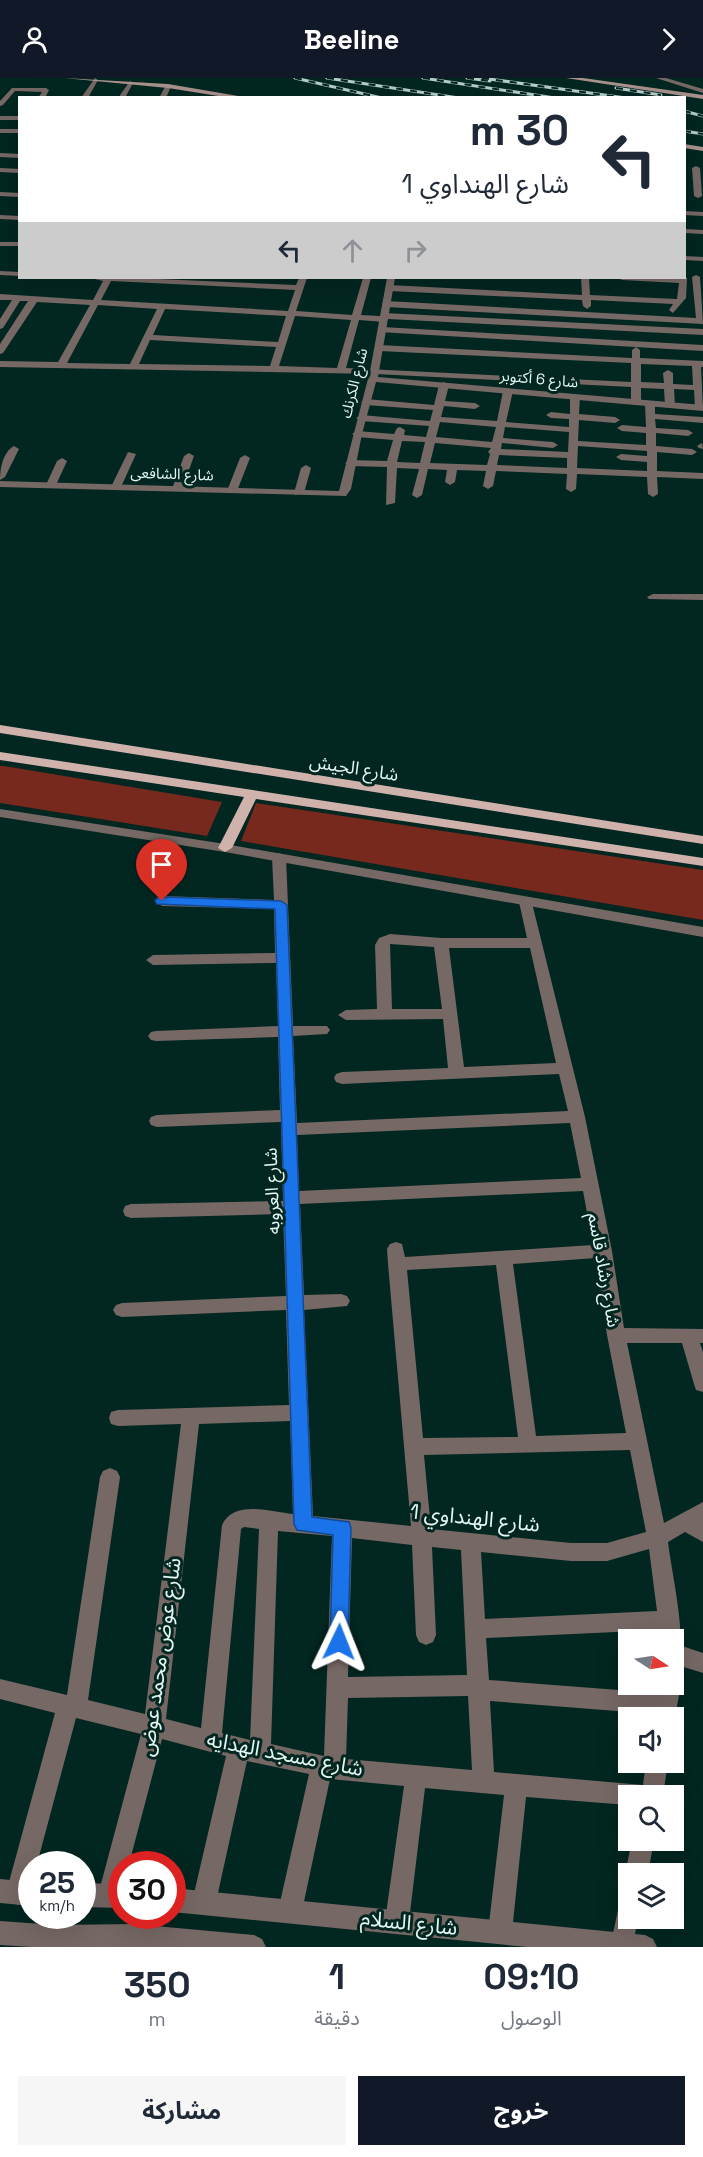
<!DOCTYPE html>
<html lang="ar">
<meta charset="utf-8">
<style>
body{margin:0;font-family:"Space Grotesk","Noto Sans Arabic",sans-serif;background:#f6f6f7;color:#1f2937;direction:rtl;height:100vh;display:flex;flex-direction:column;font-size:22px;white-space:nowrap}
*{box-sizing:border-box;margin:0}
p{font-size:20px;color:#747a83}
.icon{flex:none;width:33px;height:33px;fill:none;stroke:currentColor;stroke-width:2;stroke-linecap:round;stroke-linejoin:round}
.map{position:relative;height:1869px;overflow:hidden;direction:ltr}
.side{display:flex;flex-direction:column;background:#fff;flex:1}
.side>*{flex:none}
.top-card{position:absolute;left:18px;top:18px;width:668px;height:183px;border-radius:0px;box-shadow:0 6px 24px #0002;direction:rtl;background:#fff;color:#1f2937;overflow:hidden}
.needle{width:39px;rotate:102deg}
.controls{position:absolute;left:618px;top:1551px;display:grid;gap:12px}
.controls a{display:grid;place-items:center;width:66px;height:66px;border-radius:0px;background:#fff;box-shadow:0 6px 24px #0002;font-size:30px}
.speed{position:absolute;left:18px;top:1773px;display:flex;gap:12px;font-size:30px;font-weight:700;text-align:center}
.speed>*{display:grid;place-content:center;width:78px;height:78px;border-radius:50%;background:#fff;box-shadow:0 6px 24px #0002;line-height:1}
.speed small{font-size:15px;font-weight:400}
.speed .limit{border:9px solid #d22;background:#fff;color:#111}
.pin{position:absolute;display:grid;place-items:center;width:51px;height:51px;color:#fff;margin:-62px -26px;border-radius:50% 50% 50% 0;rotate:-45deg;box-shadow:0 0 6px #0007}
.pin .icon{rotate:45deg}
.me{position:absolute;width:66px;margin:-33px;rotate:2deg;stroke-linejoin:round;filter:drop-shadow(0 0 4px #0008)}
.turn{display:flex;align-items:center;gap:21px;height:126px;padding:0 18px;font-size:27px}
.turn .icon{width:78px;height:78px;stroke-width:2.5}
.turn b{display:block;font-size:42px;line-height:51px}
.lanes{display:flex;align-items:center;height:57px;padding:0 18px;background:#0003;justify-content:center;gap:30px;direction:ltr}
.lanes .off{opacity:.35}
.eta{display:flex;justify-content:space-evenly;align-items:center;height:102px;text-align:center}
.eta b{font-size:36px;font-weight:700;line-height:42px}
.button{display:flex;gap:12px;margin-top:auto;padding:12px 18px}
.button a{flex:1;height:69px;border-radius:0px;background:#111827;color:#fff;font-size:24px;font-weight:700;line-height:69px;text-align:center}
.button a+a{background:#f6f6f7;color:#1f2937}
header{display:flex;justify-content:space-between;align-items:center;height:78px;padding:0 18px;background:#111827;color:#fff;font-size:27px;font-weight:700}
.map>svg:first-child{display:block}
.green{fill:#77291e}
.lines{fill:none;stroke-linecap:round;stroke-linejoin:round}
.minor{fill:#766865;fill-rule:evenodd}
.tertiary{fill:#766865;fill-rule:evenodd}
.secondary{fill:#a9928e;fill-rule:evenodd}
.primary{fill:#d0b2ad;fill-rule:evenodd}
.rail-casing{stroke:#b7cdc8;stroke-width:3}
.rail{stroke:#022620;stroke-width:2;stroke-dasharray:7;stroke-linecap:butt}
.route{fill:#1a73e8;stroke:#114b97;stroke-width:1.5}
.labels{text-anchor:middle;stroke-width:6;stroke-linejoin:round;paint-order:stroke}
.far-street-label{font-size:15px;fill:#e4f7f2;stroke:#022620}
.street-label{font-size:18px;fill:#e4f7f2;stroke:#022620}
.near-street-label{font-size:21px;fill:#e4f7f2;stroke:#022620}
</style>
<header><svg class="icon" aria-label="forward" viewBox="0 0 24 24"><path d="M9 5l7 7-7 7"/></svg>Beeline<svg class="icon" aria-label="person" viewBox="0 0 24 24"><circle cx="12" cy="8" r="4"/><path d="M4 21q1-7 8-7t8 7"/></svg></header>
<div class="map">
<svg width="703" height="1869" viewBox="0 0 703 1869">
<rect width="100%" height="100%" fill="#022620"/>
<!-- green -->
<g class="green">
<polygon points="0,688 4,688 222,724 207,758 0,725"/>
<polygon points="256,725 703,792 703,842 241,763"/>
</g>
<g class="lines">
<!-- minor -->
<g class="minor">
<polygon points="95,0 98,2 88,20 81,20"/>
<polygon points="656,0 666,0 703,11 703,15"/>
<polygon points="130,3 133,5 125,20 118,20"/>
<polygon points="166,7 171,8 166,20 159,20"/>
<polygon points="12,10 46,10 49,12 45,20 38,20 42,14 15,13 3,27 0,28 0,23"/>
<rect x="0" y="38" width="20" height="4"/>
<rect x="0" y="51" width="20" height="4"/>
<polygon points="0,75 20,76 20,80 0,79"/>
<polygon points="696,88 700,90 702,118 698,120 694,118 692,90"/>
<polygon points="0,90 20,91 20,95 0,94"/>
<polygon points="0,114 20,115 20,119 0,118"/>
<polygon points="684,133 703,134 703,138 684,137"/>
<polygon points="0,137 20,138 20,142 0,141"/>
<polygon points="684,151 703,152 703,156 684,155"/>
<rect x="0" y="164" width="20" height="4"/>
<polygon points="684,178 703,179 703,183 684,182"/>
<polygon points="0,193 20,194 20,198 0,197"/>
<polygon points="696,197 700,199 703,246 386,229 382,226 386,223 696,240 692,199"/>
<polygon points="684,198 687,200 686,220 673,235 669,232 673,226 591,222 591,228 587,231 583,228 582,222 389,213 385,210 389,207 582,217 581,200 589,200 590,217 677,221 679,205 622,202 618,200 679,200"/>
<path d="M91,200H135L296,207L299,200H307L296,233L352,237L363,200H371L361,237L380,238L384,235L703,251V257L388,241L384,244L359,242L346,290L631,304V285L379,273L375,270L379,267L632,280V272L636,269L640,272V280L703,283V289H701L703,332L695,330L694,312L674,311L675,327L670,330L665,327L664,311L641,310V324L636,327L631,324V309L375,296L0,289V283L58,284L90,227L37,224L3,275L0,276V266L28,223H20L3,250L0,251V241L12,222H0V216L93,222L103,203ZM111,203L295,212L288,233L101,222ZM98,227L157,231L130,286L67,285ZM165,231L286,238L278,264L153,257ZM295,238L351,242L337,290L279,288ZM150,262L276,269L270,288L139,286ZM641,286L692,288L693,307L673,306V295L668,292L663,295L664,305L641,304Z"/>
<polygon points="382,249 703,267 703,273 379,254 379,250"/>
<path d="M444,304L449,307L445,323L475,325L480,328L475,331L444,328L441,339L497,343L503,313L508,310L513,313L506,344L569,349V341L551,340L546,337L551,334L570,336V319L575,316L580,319L579,336L615,339L620,342L615,345L579,342L578,363L646,367V355L622,353L617,350L622,347L646,349L645,326L650,323L655,326V336L703,339V345L655,341L656,350L688,352L693,355L688,358L656,355V368L692,371L697,374L692,377L657,374V393L703,395V401L657,399L658,416L653,419L648,416L647,399L577,396L576,411L571,414L566,411L567,396L496,393L493,408L488,411L483,408L486,393L457,392L455,404L450,407L445,404L447,392L428,391L422,417L417,420L412,417L419,391L397,390L395,425L386,427L387,389L350,388L345,385L350,382L387,383L393,362L357,359L352,356L357,353L394,356L397,350L400,349L405,352L404,357L426,359L429,348L361,343L356,340L361,337L430,343L433,332L366,327L361,324L366,321L434,327L439,307ZM440,344L496,349L492,364L436,359ZM505,349L569,354L568,374L501,371L502,365L553,370L558,367L553,364L503,360ZM402,363L425,364L420,385L397,384ZM435,365L491,370L488,374L490,376L487,387L430,385ZM578,368L647,373V378L621,376L616,379L621,382L647,384V393L577,390ZM499,377L567,380V390L497,387Z"/>
<polygon points="702,365 703,371 699,370 697,368"/>
<path d="M14,368L19,371L5,399L0,402C0,390 3,374 14,368Z"/>
<polygon points="128,374 136,376 121,409 112,411 111,409"/>
<polygon points="189,375 194,378 182,411 173,413 172,411 184,378"/>
<polygon points="245,377 250,380 237,413 228,415 227,413 240,380"/>
<polygon points="62,380 67,383 56,407 47,409 46,407 57,383"/>
<polygon points="306,387 311,390 304,415 295,417 294,415 301,390"/>
<polygon points="653,516 703,516 703,522 649,521 647,519"/>
<path d="M279,775L286,779L293,948H327L330,952L327,956L293,958L297,1045L568,1033L559,996L342,1006L336,1004L334,1000L336,996L342,994L448,990L443,941L346,942L338,937L346,932L377,931L375,867L379,860L390,856L441,860H527L519,824L521,821H531L585,1039L612,1173L624,1250L703,1251V1265H700L703,1274V1314L696,1312L694,1306L682,1265H627L664,1445L703,1424V1464L685,1454L668,1464C670,1484 685,1554 679,1567L703,1575V1595L674,1586V1562H661L659,1552L486,1560L489,1602L658,1615L659,1606H674V1597L677,1599L681,1606L674,1645V1640H654L655,1636L490,1623L494,1694L643,1707L646,1684H668L663,1718H628V1727L526,1719L512,1854L508,1862L500,1866L492,1862L488,1854L504,1717L425,1710L409,1843L405,1851L397,1855L389,1851L385,1843L404,1708L330,1701L302,1833L298,1841L290,1845L282,1841L278,1833L309,1696L247,1683L216,1824L212,1832L204,1836L196,1832L192,1824L226,1678L162,1661L129,1786H122V1817L118,1825L110,1829L102,1825L98,1817L141,1656L76,1640L37,1786H32V1808L26,1823L18,1827L10,1823L6,1815L55,1635L0,1621V1601L67,1617L100,1399L103,1393L110,1390L117,1393L120,1399L88,1622L145,1636L181,1346L118,1348L111,1346L109,1340L111,1334L118,1332L289,1327L286,1232L122,1239L116,1237L113,1232L116,1227L122,1225L286,1218L283,1136L131,1140L125,1138L123,1133L125,1128L131,1126L283,1123L281,1044L157,1049L151,1047L149,1043L151,1039L157,1037L280,1032L278,959L156,963L151,962L148,958L151,954L156,953L278,948L276,885L153,887L146,882L153,877L275,875L274,831L162,828L155,823L162,818L274,822L272,779ZM390,866L434,869L442,931H392ZM449,870H530L556,985L464,989ZM570,1045L581,1100L299,1113L297,1057ZM583,1113L593,1167L405,1179L402,1166L396,1164L390,1166L387,1171L388,1186L411,1448L313,1438L304,1232L347,1228L350,1223L347,1218L341,1216L304,1217L300,1126ZM596,1180L607,1257L626,1355L536,1358L513,1186ZM496,1187L518,1359L423,1360L407,1192ZM290,1343L293,1436C271,1434 234,1421 222,1447L201,1650L166,1641L199,1346ZM630,1372L646,1454L607,1465H571L431,1451L424,1377ZM244,1449L259,1451L250,1662L222,1655L241,1451ZM278,1453L332,1458L324,1678L271,1666ZM352,1460L412,1467L416,1557L419,1564L426,1567L433,1564L436,1557L432,1469L461,1472L467,1597L348,1599ZM649,1471L657,1533L485,1541L481,1474L571,1483H607ZM468,1618L472,1692L346,1681L348,1620Z"/>
<polygon points="632,1762 654,1762 648,1796 628,1796 628,1804 625,1796"/>
<polygon points="628,1819 628,1840 638,1840 633,1867 632,1869 610,1869 620,1823"/>
</g>
<!-- tertiary -->
<g class="tertiary">
<polygon points="387,200 395,200 378,299 703,327 703,333 376,304 362,356 351,411 346,418 0,409 0,403 339,413 370,293"/>
<polygon points="0,731 225,766 703,849 703,859 225,774 0,739"/>
<polygon points="0,1801 32,1804 32,1828 0,1825"/>
<polygon points="82,1805 122,1806 122,1830 82,1829"/>
<polygon points="172,1810 645,1857 653,1861 657,1869 527,1869 172,1834"/>
<polygon points="0,1843 56,1847 133,1846 254,1857 262,1861 266,1869 32,1869 0,1867"/>
</g>
<!-- secondary -->
<g class="secondary">
<polygon points="64,0 168,6 250,20 231,20 168,10"/>
<polygon points="566,0 583,0 703,17 703,21"/>
<polygon points="684,66 703,69 703,73 684,70"/>
</g>
<!-- primary -->
<g class="primary">
<polygon points="0,647 703,758 703,766 0,655"/>
<polygon points="0,674 703,780 703,788 256,721 232,770 225,774 218,770 244,719 0,682"/>
</g>
<!-- rail casing -->
<g class="rail-casing">
<g id="rail">
<polyline points="295,0 382,20"/>
<polyline points="327,0 459,20"/>
<polyline points="423,0 555,20"/>
<polyline points="467,0 490,3"/>
<polyline points="482,0 626,20"/>
<polyline points="616,10 661,17"/>
<polyline points="684,33 703,38"/>
<polyline points="684,53 703,56"/>
</g>
</g>
<!-- rail -->
<use href="#rail" class="rail"/>
</g>
<!-- route -->
<polygon class="route" points="162,819 281,823 287,827 312,1439 349,1444 351,1450 348,1564 346,1571 339,1573 332,1571 330,1564 333,1457 297,1452 294,1446 275,831 157,826 155,823 157,820"/>
<g class="labels">
<!-- far-street labels -->
<g class="far-street-label">
<text transform="translate(539 301) rotate(5)" y="5">شارع 6 أكتوبر</text>
<text transform="translate(354 305) rotate(-76)" y="5">شارع الكرنك</text>
<text transform="translate(172 396) rotate(2)" y="5">شارع الشافعى</text>
</g>
<!-- street labels -->
<g class="street-label">
<text transform="translate(354 690) rotate(9)" y="6">شارع الجيش</text>
<text transform="translate(272 1113) rotate(-92)" y="6">شارع العروبه</text>
<text transform="translate(604 1192) rotate(80)" y="6">شارع رشاد قاسم</text>
</g>
<!-- near-street labels -->
<g class="near-street-label">
<text transform="translate(475 1440) rotate(6)" y="7">شارع الهنداوي 1</text>
<text transform="translate(160 1579) rotate(-82)" y="7">شارع عوض محمد عوض</text>
<text transform="translate(285 1676) rotate(11)" y="7">شارع مسجد الهدايه</text>
<text transform="translate(409 1845) rotate(6)" y="7">شارع السلام</text>
</g>
</g>
</svg>
<div class="controls">
<a><svg class="needle" viewBox="-14 -14 28 28"><path d="M0-13l5 13h-10z" fill="#e53935"/><path d="M0 13l5-13h-10z" fill="#747a83"/></svg></a>
<a><svg class="icon" aria-label="sound" viewBox="0 0 24 24"><path d="M4 9h4l5-4v14l-5-4H4zM17 9q2 3 0 6"/></svg></a>
<a><svg class="icon" aria-label="search" viewBox="0 0 24 24"><circle cx="10" cy="10" r="6"/><path d="M15 15l6 6"/></svg></a>
<a><svg class="icon" aria-label="layers" viewBox="0 0 24 24"><path d="M12 4l9 5-9 5-9-5zM3 14l9 5 9-5"/></svg></a>
</div>
<div class="speed"><div>25<small>km/h</small></div><div class="limit">30</div></div>
<div class="pin" style="left:162px;top:823px;background:#d93025"><svg class="icon" aria-label="arrive" viewBox="0 0 24 24"><path d="M6 21V4h12l-3 4 3 4H6"/></svg></div>
<svg class="me" style="left:339px;top:1564px" viewBox="-20 -20 40 40"><path d="M0-17L14 15 0 8-14 15z" fill="#1a73e8" stroke="#fff" stroke-width="4"/></svg>
<div class="top-card">
<div class="turn"><svg class="icon" aria-label="left" viewBox="0 0 24 24"><path d="M17 20v-9H6M10 6l-5 5 5 5"/></svg><div><b>30 m</b>شارع الهنداوي 1</div></div>
<div class="lanes"><svg class="icon" aria-label="left" viewBox="0 0 24 24"><path d="M17 20v-9H6M10 6l-5 5 5 5"/></svg><svg class="icon off" aria-label="ahead" viewBox="0 0 24 24"><path d="M12 20V5M6 11l6-6 6 6"/></svg><svg class="icon off" aria-label="right" viewBox="0 0 24 24"><path d="M7 20v-9h11M14 6l5 5-5 5"/></svg></div>
</div>
</div>
<section class="side">
<div class="eta">
<div><b>09:10</b><p>الوصول</p></div>
<div><b>1</b><p>دقيقة</p></div>
<div><b>350</b><p>m</p></div>
</div>
<div class="button"><a>خروج</a><a>مشاركة</a></div>
</section>
